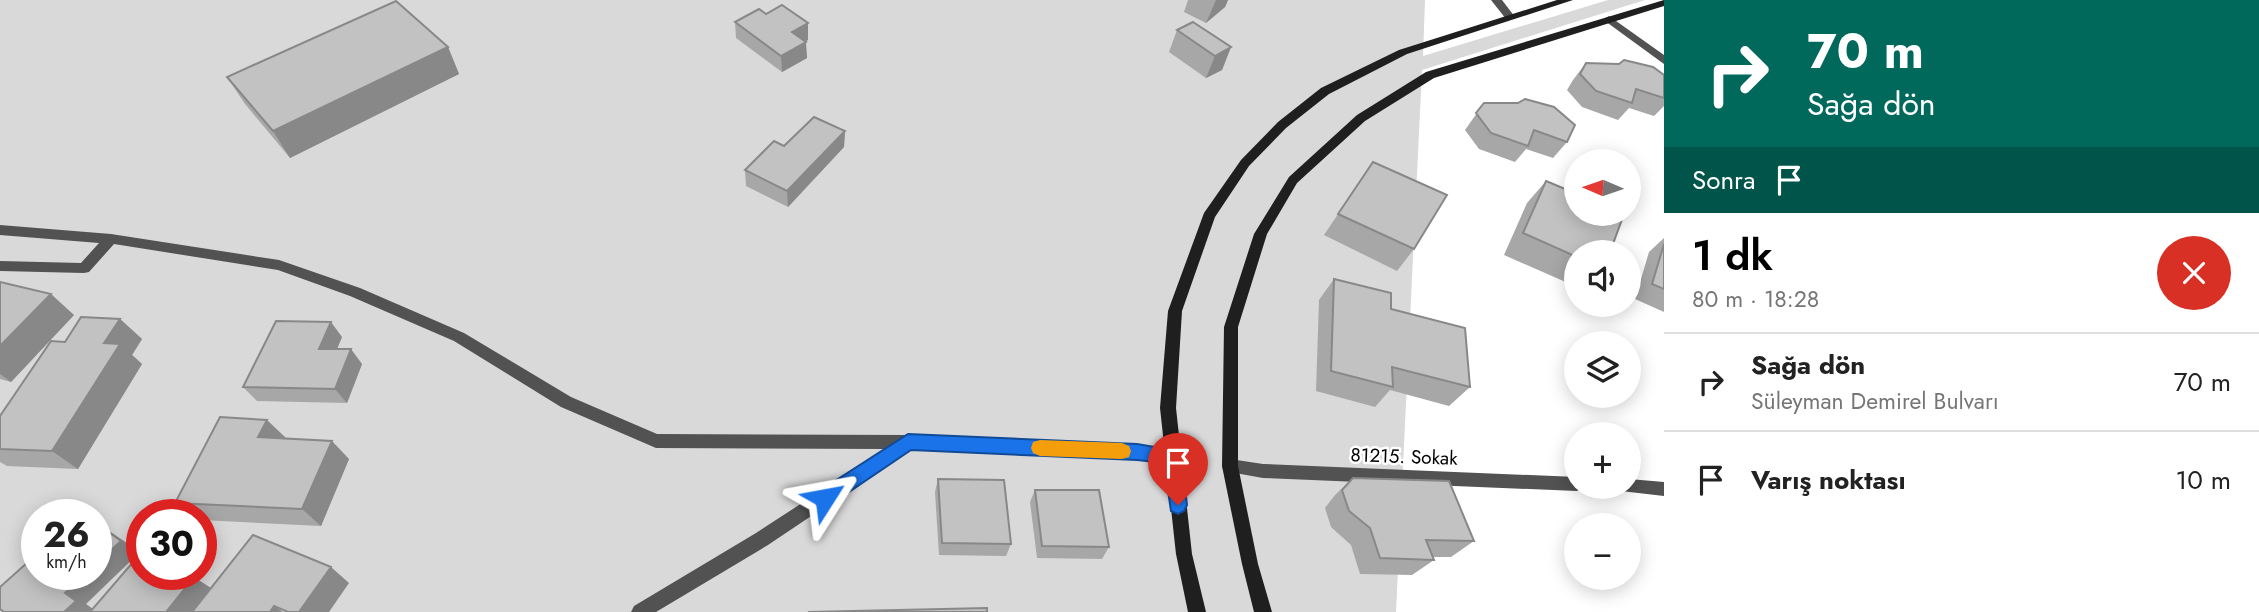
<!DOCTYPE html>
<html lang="tr">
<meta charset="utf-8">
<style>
body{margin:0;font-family:Jost,sans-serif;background:#f2f2f2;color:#222;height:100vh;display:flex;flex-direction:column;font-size:26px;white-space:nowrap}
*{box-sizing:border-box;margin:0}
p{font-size:23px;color:#767676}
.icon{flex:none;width:38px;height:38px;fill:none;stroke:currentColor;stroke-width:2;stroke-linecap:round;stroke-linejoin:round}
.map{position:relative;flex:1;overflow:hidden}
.sheet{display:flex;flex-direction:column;background:#fff;width:595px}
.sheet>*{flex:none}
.top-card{background:#00695c;color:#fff;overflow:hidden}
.needle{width:46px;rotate:272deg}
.tools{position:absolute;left:1564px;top:149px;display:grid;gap:14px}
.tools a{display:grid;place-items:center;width:77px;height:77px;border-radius:50%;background:#fff;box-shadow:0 4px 18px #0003;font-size:35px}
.speed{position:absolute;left:21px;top:499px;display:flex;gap:14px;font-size:35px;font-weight:700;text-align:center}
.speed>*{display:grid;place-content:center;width:91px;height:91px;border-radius:50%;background:#fff;box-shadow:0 4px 18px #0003;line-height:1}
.speed small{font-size:18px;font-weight:400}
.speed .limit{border:10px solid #d22;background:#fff;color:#111}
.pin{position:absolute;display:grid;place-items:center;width:60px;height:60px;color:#fff;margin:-72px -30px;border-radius:50% 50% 50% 0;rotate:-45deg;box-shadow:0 0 7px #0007}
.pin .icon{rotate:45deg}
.me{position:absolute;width:77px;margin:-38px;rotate:56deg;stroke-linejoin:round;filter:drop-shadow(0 0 5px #0008)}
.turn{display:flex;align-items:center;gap:24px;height:147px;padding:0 28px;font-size:32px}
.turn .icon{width:91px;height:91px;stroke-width:2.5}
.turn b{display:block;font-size:49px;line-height:60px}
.then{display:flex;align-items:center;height:66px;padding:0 28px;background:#0003;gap:14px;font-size:26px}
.round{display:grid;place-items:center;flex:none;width:74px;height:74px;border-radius:37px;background:#f2f2f2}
.headline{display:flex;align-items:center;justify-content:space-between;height:119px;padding:0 28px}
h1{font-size:42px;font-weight:600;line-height:52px;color:#000}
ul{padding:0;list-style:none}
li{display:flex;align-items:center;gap:21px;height:98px;padding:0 28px;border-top:2px solid #e0e0e0}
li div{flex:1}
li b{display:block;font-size:26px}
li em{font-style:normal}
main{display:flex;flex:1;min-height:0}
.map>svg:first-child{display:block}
.green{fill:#d9d9d9;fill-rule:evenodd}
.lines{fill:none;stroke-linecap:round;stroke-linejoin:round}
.street{fill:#525252;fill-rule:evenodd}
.secondary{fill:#1f1f1f;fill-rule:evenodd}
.wall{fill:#a7a7a7}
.shaded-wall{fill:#888}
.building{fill:#c2c2c2;stroke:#888;stroke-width:2}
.route{fill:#1a73e8;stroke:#114b97;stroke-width:2}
.slow{fill:#f59e0b}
.labels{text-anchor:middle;stroke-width:5;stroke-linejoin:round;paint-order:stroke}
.street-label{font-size:19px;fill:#000;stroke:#fff}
</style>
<main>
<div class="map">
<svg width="1664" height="612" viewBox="0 0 1664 612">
<rect width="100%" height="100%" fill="#fff"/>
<!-- green -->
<path class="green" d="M0,0H1425L1423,56L1608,0H1645L1422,70L1396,612H0ZM37,514H96V574H37ZM142,514H201V574H142Z"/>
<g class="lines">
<!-- street -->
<g class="street">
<polygon points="1491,0 1502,0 1515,17 1514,19 1506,19"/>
<polygon points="1609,16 1664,55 1664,64 1605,21 1604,19"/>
<polygon points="0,225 111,234 279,260 360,288 464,333 571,397 657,434 908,435 1137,445 1178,451 1180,456 1178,461 1172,463 1137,459 911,449 768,545 656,612 631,612 634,606 756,533 885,449 656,448 561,407 454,341 350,296 278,270 114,244 89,272 84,273 0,271 0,261 81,263 99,243 0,235"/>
<polygon points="1230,459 1263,464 1577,477 1577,486 1584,486 1577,491 1263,478 1224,471 1222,466 1224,461"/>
<polygon points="1629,479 1664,482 1664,496 1621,491 1619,486 1629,486"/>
</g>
<!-- secondary -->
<g class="secondary">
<polygon points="1557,0 1573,0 1407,54 1329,94 1286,128 1249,166 1215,217 1182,311 1176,408 1192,554 1206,612 1188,612 1176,554 1160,408 1168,311 1204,213 1241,160 1278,122 1321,88 1399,50"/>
<polygon points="1664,0 1664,6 1434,78 1365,121 1297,183 1267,234 1238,327 1238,466 1258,564 1272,612 1254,612 1242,564 1222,466 1224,327 1254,234 1289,177 1357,115 1426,72"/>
</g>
</g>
<!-- wall -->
<g class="wall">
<polygon points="1188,0 1228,0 1225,7 1206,23 1184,12"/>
<polygon points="766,14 808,23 808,40 805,41 807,58 782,72 736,38 735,22"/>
<polygon points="1177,30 1231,47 1222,70 1206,78 1169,52"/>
<polygon points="448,47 459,74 290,158 245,104 227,77"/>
<polygon points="1586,63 1664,75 1664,106 1654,116 1629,108 1618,120 1582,107 1567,90 1573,80"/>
<polygon points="1484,103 1567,142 1553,158 1526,149 1515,162 1479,149 1465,130"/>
<polygon points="845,131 844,147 788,207 746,186 745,170 784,146"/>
<polygon points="1373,162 1414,249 1397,271 1324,235"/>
<polygon points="1546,181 1577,252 1577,287 1504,255 1527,203"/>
<polygon points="1664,238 1664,312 1635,299 1649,252"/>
<polygon points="1334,279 1391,309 1470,387 1449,406 1390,390 1375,407 1316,391 1319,300"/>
<polygon points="0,282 74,315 11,382 0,379"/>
<polygon points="120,319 142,339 132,355 142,364 78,469 7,466 0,462 0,416 65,342"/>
<polygon points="342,337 337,349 362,364 347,403 257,401 243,387"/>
<polygon points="286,439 349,459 321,526 201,520 201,514 191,514 175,503"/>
<polygon points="1353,478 1474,541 1451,557 1433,557 1434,560 1412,575 1360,574 1351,545 1331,527 1325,508 1335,495"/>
<polygon points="938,479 1011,544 1006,556 939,555 935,492"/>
<polygon points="1035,490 1109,547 1102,559 1037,558 1030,502"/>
</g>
<!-- shaded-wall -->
<g class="shaded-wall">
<polygon points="1216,0 1228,0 1225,7 1206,23"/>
<polygon points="808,23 808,40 793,48 792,32"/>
<polygon points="806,42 807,58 782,72 781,56"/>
<polygon points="448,47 459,74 290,158 273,131"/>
<polygon points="1231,47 1222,70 1206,78 1215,56"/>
<polygon points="845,131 844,147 788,207 787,191"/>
<polygon points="51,294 74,315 11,382 0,374 0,346"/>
<polygon points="120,319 142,339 132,355 142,364 78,469 52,451 104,343"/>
<polygon points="331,322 342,337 331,363 319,349"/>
<polygon points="351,349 362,364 347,403 335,389"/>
<polygon points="267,420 286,438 258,437"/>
<polygon points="332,441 349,459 321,526 302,509"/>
<polygon points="96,522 140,552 86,604 96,611 96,612 64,612 65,593 86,574 96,574"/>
<polygon points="331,567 349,583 329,612 299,612"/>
<polygon points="194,577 211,588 192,612 166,612"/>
<polygon points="274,606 283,612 270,612"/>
</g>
<!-- building -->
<g class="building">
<polygon points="396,1 448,47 273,131 227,77"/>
<polygon points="782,5 808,23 792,32 806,42 781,56 735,22 759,9 766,14"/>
<polygon points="1193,22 1231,47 1215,56 1177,30"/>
<polygon points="1624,60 1653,67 1664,75 1664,98 1636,89 1632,103 1596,91 1580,74 1586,63 1619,64"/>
<polygon points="1525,99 1554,107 1575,125 1567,142 1534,130 1528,146 1491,133 1476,113 1484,103 1518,103"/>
<polygon points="814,117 845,131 787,191 745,170 774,141 784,146"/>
<polygon points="1373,162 1447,195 1414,249 1338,214"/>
<polygon points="1546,181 1577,194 1577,214 1624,214 1610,252 1577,252 1577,257 1523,233"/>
<polygon points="1664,244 1664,289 1652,284"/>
<polygon points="1334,279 1391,293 1391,309 1465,328 1470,387 1392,367 1393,387 1331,371"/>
<polygon points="0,282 51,294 0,346"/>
<polygon points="81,317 120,319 104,343 120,344 52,451 0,449 0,416 51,341 65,342"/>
<polygon points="276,321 331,322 319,349 351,349 335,389 243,387"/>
<polygon points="220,417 267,420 258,437 332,441 302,509 175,503"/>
<polygon points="1353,478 1449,481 1474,541 1426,540 1434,560 1380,558 1370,528 1349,511 1342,490"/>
<polygon points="938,479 1004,480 1011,544 942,543"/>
<polygon points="1035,490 1099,490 1109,547 1042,546"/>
<polygon points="96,523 121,541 96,564"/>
<polygon points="253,535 331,567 299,612 288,612 274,606 270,612 192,612"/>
<polygon points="37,554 37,574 86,574 65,593 76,601 64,612 4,612 0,609 0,587"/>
<polygon points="140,554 142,555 142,574 187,574 194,577 166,612 90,612"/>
<polygon points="987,608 987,612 808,612"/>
</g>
<!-- route -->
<polygon class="route" points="908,434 1137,444 1178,451 1181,456 1187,505 1184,511 1178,514 1171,511 1164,463 1137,460 911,450 831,504 825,506 818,504 816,498 818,492"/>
<!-- slow -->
<polygon class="slow" points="1040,440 1122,443 1129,446 1131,451 1129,457 1122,459 1040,456 1033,453 1031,448 1033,442"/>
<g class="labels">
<!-- street labels -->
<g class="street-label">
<text transform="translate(1404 456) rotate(2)" y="7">81215. Sokak</text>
</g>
</g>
</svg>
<div class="tools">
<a><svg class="needle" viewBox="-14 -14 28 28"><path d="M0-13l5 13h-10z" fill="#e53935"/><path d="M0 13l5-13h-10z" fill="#767676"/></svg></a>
<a><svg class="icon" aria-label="sound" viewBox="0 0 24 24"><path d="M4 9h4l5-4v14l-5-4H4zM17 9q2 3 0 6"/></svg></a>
<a><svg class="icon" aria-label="layers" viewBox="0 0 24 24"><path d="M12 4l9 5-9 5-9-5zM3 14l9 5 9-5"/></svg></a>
<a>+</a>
<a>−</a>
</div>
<div class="speed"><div>26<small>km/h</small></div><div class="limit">30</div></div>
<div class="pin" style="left:1178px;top:505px;background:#d93025"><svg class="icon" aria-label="arrive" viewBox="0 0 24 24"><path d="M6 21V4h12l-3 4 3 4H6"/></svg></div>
<svg class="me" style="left:825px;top:498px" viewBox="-20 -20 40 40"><path d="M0-17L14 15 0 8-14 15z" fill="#1a73e8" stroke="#fff" stroke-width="4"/></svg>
</div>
<section class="sheet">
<div class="top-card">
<div class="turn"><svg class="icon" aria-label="right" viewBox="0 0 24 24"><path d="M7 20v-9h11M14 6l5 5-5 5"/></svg><div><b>70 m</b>Sağa dön</div></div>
<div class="then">Sonra<svg class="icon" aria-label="arrive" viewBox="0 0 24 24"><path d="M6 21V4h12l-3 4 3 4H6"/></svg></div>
</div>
<div class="headline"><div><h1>1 dk</h1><p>80 m · 18:28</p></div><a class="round" style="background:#d93025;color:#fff"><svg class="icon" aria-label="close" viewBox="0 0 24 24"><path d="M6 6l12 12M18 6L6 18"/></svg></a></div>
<ul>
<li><svg class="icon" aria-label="right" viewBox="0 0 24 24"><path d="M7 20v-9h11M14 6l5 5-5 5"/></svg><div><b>Sağa dön</b><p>Süleyman Demirel Bulvarı</p></div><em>70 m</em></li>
<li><svg class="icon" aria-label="arrive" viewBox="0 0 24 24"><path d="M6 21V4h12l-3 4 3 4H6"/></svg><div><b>Varış noktası</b></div><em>10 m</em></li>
</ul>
</section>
</main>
